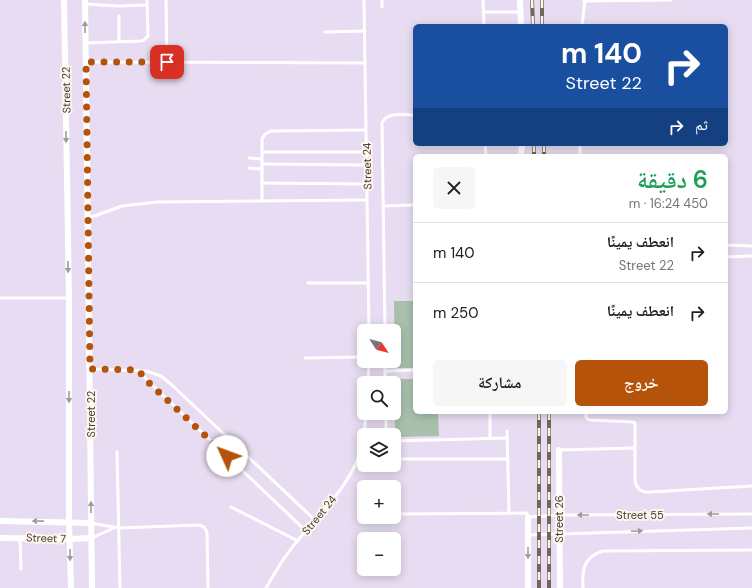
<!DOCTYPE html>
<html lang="ar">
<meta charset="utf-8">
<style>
body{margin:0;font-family:"DM Sans","Noto Naskh Arabic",sans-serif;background:#f6f6f6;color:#202124;direction:rtl;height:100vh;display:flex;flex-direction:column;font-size:15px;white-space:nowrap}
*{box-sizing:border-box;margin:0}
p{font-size:13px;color:#757577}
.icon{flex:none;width:22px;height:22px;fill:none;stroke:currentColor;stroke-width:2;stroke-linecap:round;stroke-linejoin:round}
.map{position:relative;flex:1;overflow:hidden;direction:ltr}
.sheet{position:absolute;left:413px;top:154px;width:315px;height:260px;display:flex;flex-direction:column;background:#fff;border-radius:6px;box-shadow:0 2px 10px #0003;direction:rtl}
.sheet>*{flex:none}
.hud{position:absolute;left:413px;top:24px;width:315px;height:122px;border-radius:6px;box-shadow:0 2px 10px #0003;direction:rtl;background:#1a4fa0;color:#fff;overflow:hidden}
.needle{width:26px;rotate:126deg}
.fabs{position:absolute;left:357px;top:324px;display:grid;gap:8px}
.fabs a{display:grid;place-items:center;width:44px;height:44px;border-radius:6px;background:#fff;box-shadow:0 2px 10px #0003;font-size:20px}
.pin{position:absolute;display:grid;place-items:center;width:34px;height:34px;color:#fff;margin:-17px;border-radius:8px;box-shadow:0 2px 6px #0006}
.me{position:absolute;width:44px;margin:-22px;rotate:313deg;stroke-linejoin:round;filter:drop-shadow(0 0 3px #0008)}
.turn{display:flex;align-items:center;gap:14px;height:84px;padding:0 20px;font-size:18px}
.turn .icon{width:52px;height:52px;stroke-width:2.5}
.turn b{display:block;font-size:28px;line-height:34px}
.then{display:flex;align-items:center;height:38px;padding:0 20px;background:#0003;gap:8px;font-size:15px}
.round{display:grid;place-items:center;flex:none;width:42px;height:42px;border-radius:6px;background:#f6f6f6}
.headline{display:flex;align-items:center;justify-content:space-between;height:68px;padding:0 20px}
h1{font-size:24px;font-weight:600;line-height:30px;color:#1e9e55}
.action{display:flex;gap:8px;margin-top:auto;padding:8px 20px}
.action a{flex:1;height:46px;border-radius:6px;background:#b45309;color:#fff;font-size:16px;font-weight:600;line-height:46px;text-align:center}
.action a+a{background:#f6f6f6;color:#202124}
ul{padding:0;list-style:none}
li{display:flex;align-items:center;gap:12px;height:60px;padding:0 20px;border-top:1px solid #e0e0e0}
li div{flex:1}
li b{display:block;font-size:15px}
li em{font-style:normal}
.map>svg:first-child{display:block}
.industrial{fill:#e7dcf1;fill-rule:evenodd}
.green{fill:#a9c1ac}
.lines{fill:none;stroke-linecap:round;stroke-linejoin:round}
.lane{stroke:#fff;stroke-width:3}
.street{stroke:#fff;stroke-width:6}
.rail-casing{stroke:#70665a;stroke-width:4}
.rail{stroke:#fff7ee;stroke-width:2.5;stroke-dasharray:8;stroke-linecap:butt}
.oneway{fill:#a09c98}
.route{stroke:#b45309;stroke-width:7;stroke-dasharray:0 12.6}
.labels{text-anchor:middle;stroke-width:4;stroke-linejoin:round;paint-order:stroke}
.street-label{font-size:11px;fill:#413a31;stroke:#fff7ee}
</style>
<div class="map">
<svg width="752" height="588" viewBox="0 0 752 588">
<rect width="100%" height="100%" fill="#fbe8d2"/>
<!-- industrial -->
<path class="industrial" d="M0,0H752V588H0ZM415,26H726V144H415ZM415,156H726V412H415ZM364,331H394V361H364ZM364,383H394V413H364ZM364,435H394V465H364ZM364,487H394V517H364ZM364,539H394V569H364Z"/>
<!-- green -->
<g class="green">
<polygon points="394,301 415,301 415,368 395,368"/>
<polygon points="394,379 415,379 415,412 438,412 439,436 395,437"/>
</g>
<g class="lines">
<!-- lane -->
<g class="lane">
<polyline points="166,0 167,62"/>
<polyline points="364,0 369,331"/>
<polyline points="382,0 382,7"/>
<polyline points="483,0 484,26"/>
<polyline points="584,1 671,0"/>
<polyline points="85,4 119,6 147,5"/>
<polyline points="483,12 521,12"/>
<polyline points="119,16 119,41"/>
<polyline points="582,26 585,0"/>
<polyline points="325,32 365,31"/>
<polyline points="86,43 141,41 144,40 148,36 147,0"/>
<polyline points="87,62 365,63"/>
<polyline points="485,144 486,156"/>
<polyline points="580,144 580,156"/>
<polyline points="262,152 366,152"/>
<polyline points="249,158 262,159"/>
<polyline points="262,164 367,165"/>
<polyline points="249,168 262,169"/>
<polyline points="262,183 367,184"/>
<polyline points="262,201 262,139 265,134 271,131 366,130"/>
<polyline points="383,206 415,205"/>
<polyline points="89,218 122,206 157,202 367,200"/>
<polyline points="726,245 752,246"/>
<polyline points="726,257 752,256"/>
<polyline points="308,283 368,283"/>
<polyline points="0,298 69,298"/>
<path d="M385,331L382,123C387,111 404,115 415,115"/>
<polyline points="305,358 364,357"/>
<polyline points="385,361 385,383"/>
<polyline points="90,369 146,371 161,376 173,386 316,521"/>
<polyline points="139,371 148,381 306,531"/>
<polyline points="385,371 415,370"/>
<polyline points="368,383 369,361"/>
<polyline points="490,412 490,439"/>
<path d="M586,412V417L589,420L632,422L635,423V480C636,488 641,493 650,492L752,486"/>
<polyline points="386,413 386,435"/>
<polyline points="507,431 509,513"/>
<polyline points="364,435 366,413"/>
<polyline points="394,441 507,438"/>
<polyline points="559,450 635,448"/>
<polyline points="117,452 120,588"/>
<polyline points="394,459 508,459"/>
<polyline points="231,507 298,541"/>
<polyline points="394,514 527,513"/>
<polyline points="528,517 559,515 752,514"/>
<polyline points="91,523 119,528 199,525 204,527 207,532 208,588"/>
<polyline points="528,535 752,528"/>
<polyline points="20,538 21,569"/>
<polyline points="92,538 114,528"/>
<path d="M266,588C275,572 286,554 298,540C323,511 358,477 364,438"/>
<path d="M583,588C582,570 583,557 603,551L752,550"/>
</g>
<!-- street -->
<g class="street">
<polyline points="64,0 69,298 69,522 71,588"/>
<polyline points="85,0 92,588"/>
<polyline points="520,0 521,26"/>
<polyline points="521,156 522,144"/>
<polyline points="559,450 560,588"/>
<polyline points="528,517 528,588"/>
<polyline points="0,521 91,523"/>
<polyline points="0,538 70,539 91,538"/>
</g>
<!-- rail casing -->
<g class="rail-casing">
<g id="rail">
<polyline points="532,0 533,26"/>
<polyline points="542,0 542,26"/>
<polyline points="534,144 534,156"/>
<polyline points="544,144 544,156"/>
<polyline points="539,412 539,588"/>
<polyline points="549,412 549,588"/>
</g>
</g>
<!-- rail -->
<use href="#rail" class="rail"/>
</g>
<!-- one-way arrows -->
<defs><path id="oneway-solid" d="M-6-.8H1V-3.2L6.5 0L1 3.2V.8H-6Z"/></defs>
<g class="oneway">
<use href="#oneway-solid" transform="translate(85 27) rotate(-90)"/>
<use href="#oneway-solid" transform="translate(66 137) rotate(89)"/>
<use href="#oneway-solid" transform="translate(68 267) rotate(89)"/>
<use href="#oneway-solid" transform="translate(69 397) rotate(90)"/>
<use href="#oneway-solid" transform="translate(91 507) rotate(-90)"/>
<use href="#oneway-solid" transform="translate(713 514) rotate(180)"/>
<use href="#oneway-solid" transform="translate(583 515) rotate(180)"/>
<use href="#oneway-solid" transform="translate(38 521) rotate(-179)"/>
<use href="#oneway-solid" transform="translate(637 531) rotate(-2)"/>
<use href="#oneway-solid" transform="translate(528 553) rotate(90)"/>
<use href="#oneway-solid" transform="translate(70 555) rotate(89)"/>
</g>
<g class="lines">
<!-- route -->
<polyline class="route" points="167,62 86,62 90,369 138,370 148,382 227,456"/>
</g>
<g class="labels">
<!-- street labels -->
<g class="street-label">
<text transform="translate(66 90) rotate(-91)" y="4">Street 22</text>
<text transform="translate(367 166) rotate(-91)" y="4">Street 24</text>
<text transform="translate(91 414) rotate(-90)" y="4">Street 22</text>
<text transform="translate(319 515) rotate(-51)" y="4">Street 24</text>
<text x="640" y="519">Street 55</text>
<text transform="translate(559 519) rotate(-90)" y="4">Street 26</text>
<text transform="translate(46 538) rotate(2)" y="4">Street 7</text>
</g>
</g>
</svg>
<div class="fabs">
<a><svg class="needle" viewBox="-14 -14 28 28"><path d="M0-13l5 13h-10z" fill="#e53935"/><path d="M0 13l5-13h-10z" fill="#757577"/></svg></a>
<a><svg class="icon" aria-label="search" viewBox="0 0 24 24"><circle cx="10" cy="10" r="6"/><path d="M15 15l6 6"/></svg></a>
<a><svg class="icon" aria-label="layers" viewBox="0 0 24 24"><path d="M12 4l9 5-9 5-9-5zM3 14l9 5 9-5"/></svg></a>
<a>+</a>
<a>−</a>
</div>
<div class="pin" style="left:167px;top:62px;background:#d93025"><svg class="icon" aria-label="arrive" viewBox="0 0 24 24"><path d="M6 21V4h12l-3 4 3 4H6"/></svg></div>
<svg class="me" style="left:227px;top:456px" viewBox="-20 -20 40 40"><circle r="19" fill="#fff"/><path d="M0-13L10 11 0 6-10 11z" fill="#b45309"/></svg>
<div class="hud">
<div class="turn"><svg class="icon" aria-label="right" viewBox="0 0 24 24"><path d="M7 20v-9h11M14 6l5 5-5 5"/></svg><div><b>140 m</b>Street 22</div></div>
<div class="then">ثم<svg class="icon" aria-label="right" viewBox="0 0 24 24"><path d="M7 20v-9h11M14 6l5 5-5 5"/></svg></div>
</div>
<section class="sheet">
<div class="headline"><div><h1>6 دقيقة</h1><p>450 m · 16:24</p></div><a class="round"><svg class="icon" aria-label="close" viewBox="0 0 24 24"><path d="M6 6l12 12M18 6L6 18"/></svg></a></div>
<ul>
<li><svg class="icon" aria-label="right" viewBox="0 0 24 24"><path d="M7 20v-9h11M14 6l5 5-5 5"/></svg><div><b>انعطف يمينًا</b><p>Street 22</p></div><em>140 m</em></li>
<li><svg class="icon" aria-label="right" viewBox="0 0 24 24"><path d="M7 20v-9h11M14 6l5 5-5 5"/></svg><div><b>انعطف يمينًا</b></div><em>250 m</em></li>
</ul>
<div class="action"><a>خروج</a><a>مشاركة</a></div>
</section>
</div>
